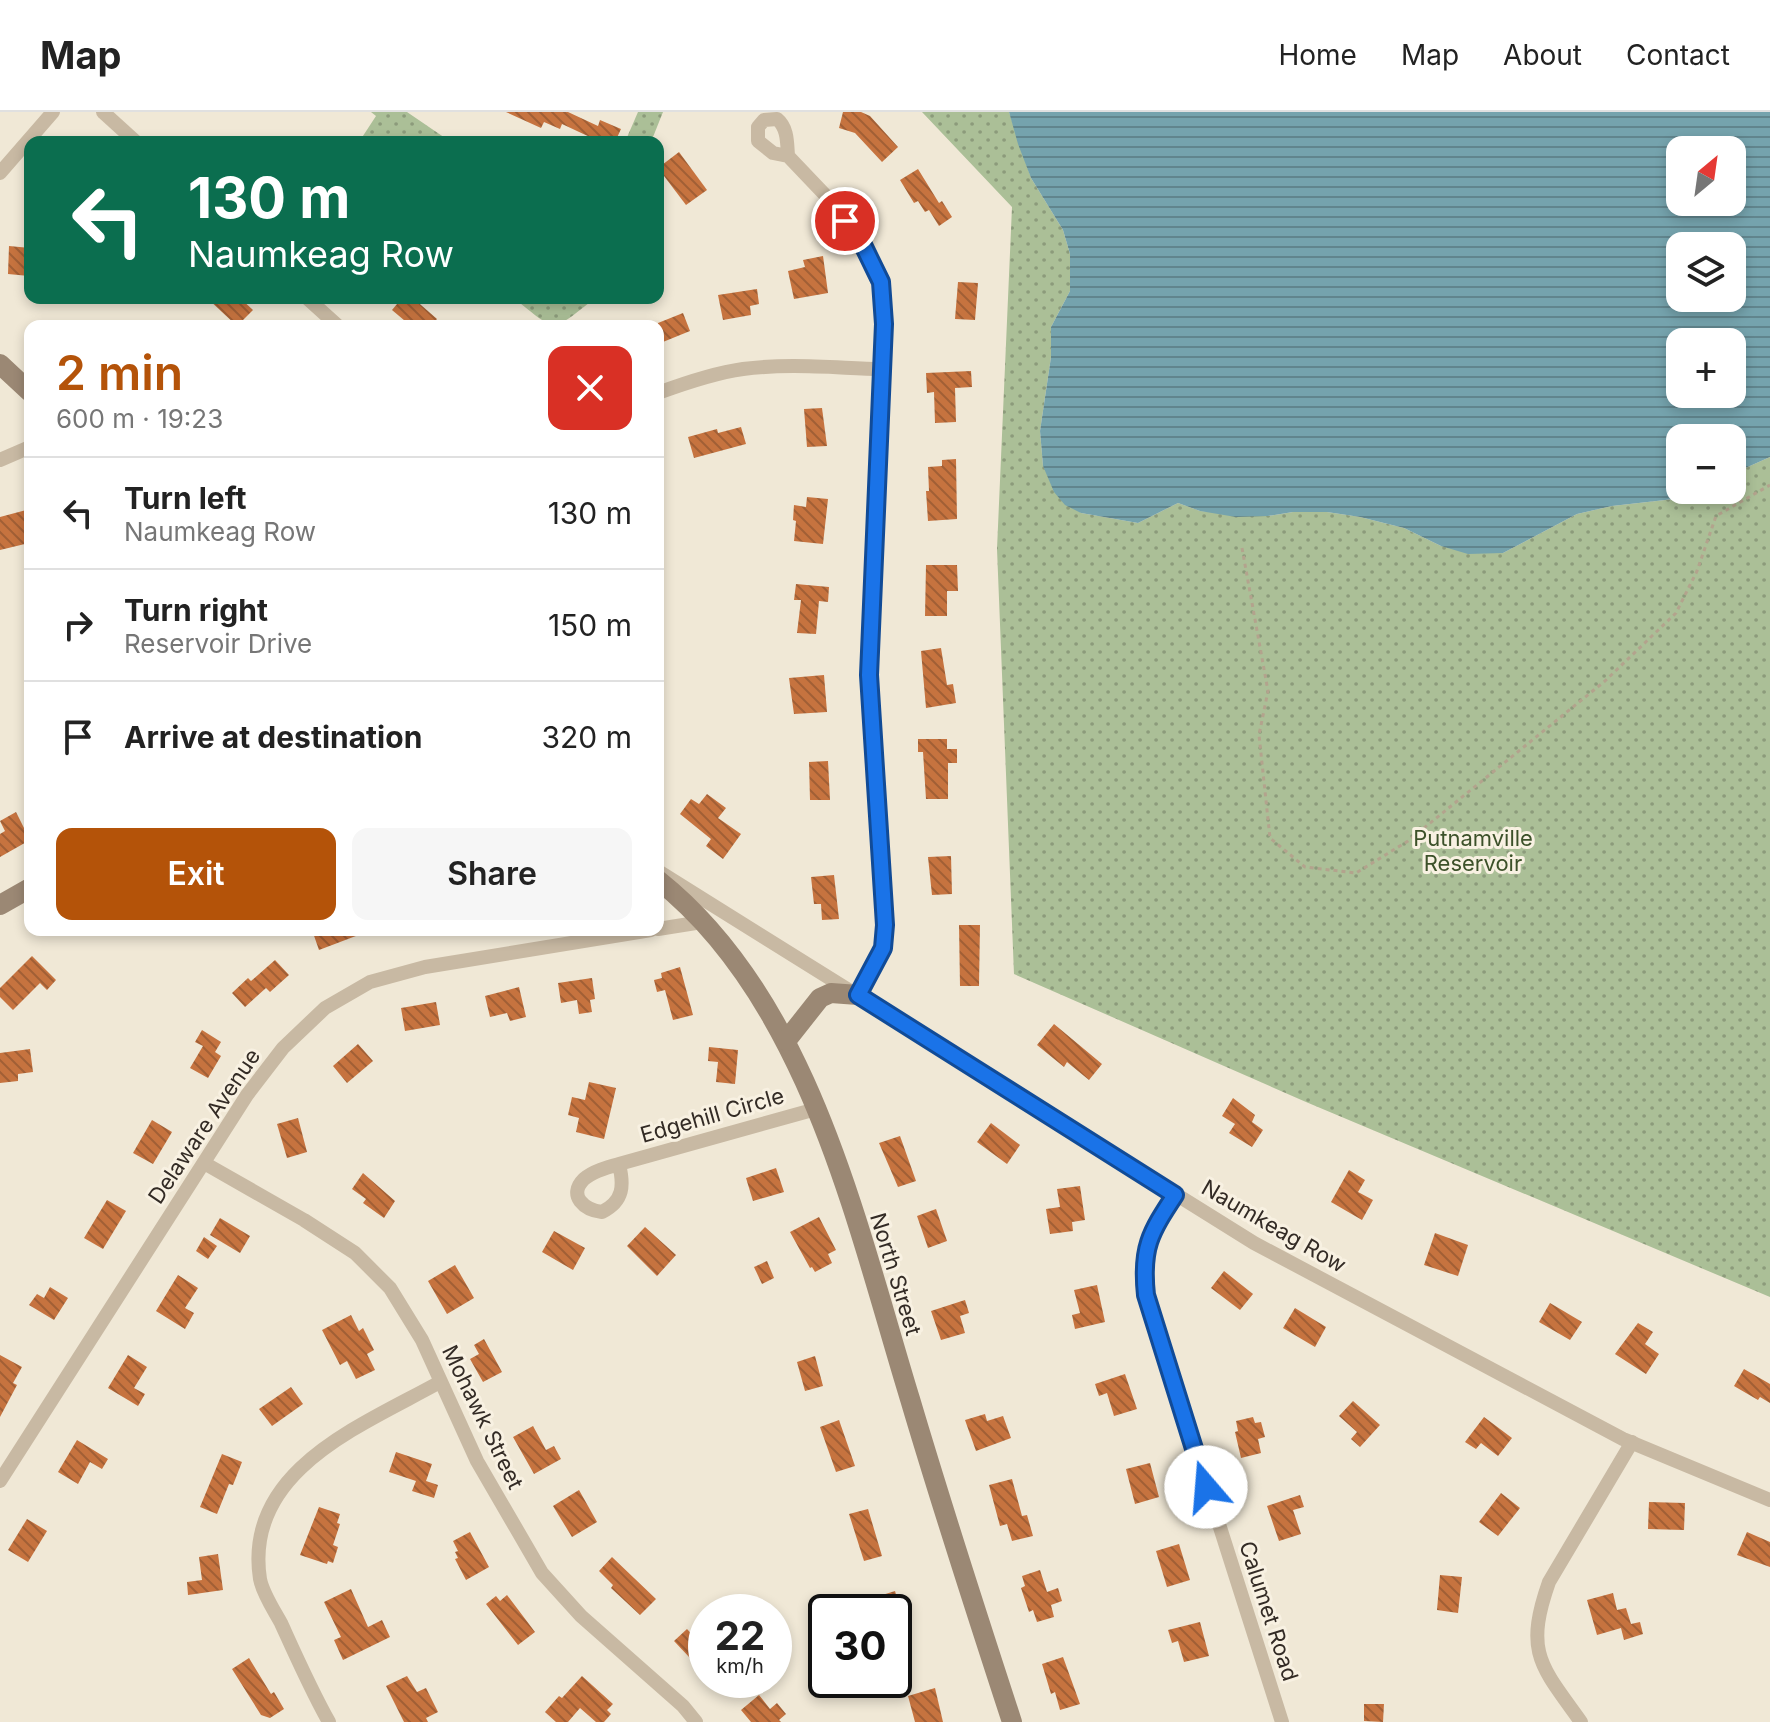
<!DOCTYPE html>
<meta charset="utf-8">
<style>
body{margin:0;font-family:Inter,sans-serif;background:#f6f6f6;color:#222;height:100vh;display:flex;flex-direction:column;font-size:30px;white-space:nowrap}
*{box-sizing:border-box;margin:0}
p{font-size:26px;color:#767676}
.icon{flex:none;width:44px;height:44px;fill:none;stroke:currentColor;stroke-width:2;stroke-linecap:round;stroke-linejoin:round}
.map{position:relative;flex:1;overflow:hidden}
.drawer{position:absolute;left:24px;top:208px;width:640px;height:616px;display:flex;flex-direction:column;background:#fff;border-radius:16px;box-shadow:0 4px 12px #0003}
.drawer>*{flex:none}
.top-card{position:absolute;left:24px;top:24px;width:640px;height:168px;border-radius:16px;box-shadow:0 4px 12px #0003;background:#0b6e4f;color:#fff;overflow:hidden}
.needle{width:52px;rotate:29deg}
.fabs{position:absolute;left:1666px;top:24px;display:grid;gap:16px}
.fabs a{display:grid;place-items:center;width:80px;height:80px;border-radius:16px;background:#fff;box-shadow:0 4px 12px #0003;font-size:40px}
.speed{position:absolute;left:688px;top:1482px;display:flex;gap:16px;font-size:40px;font-weight:700;text-align:center}
.speed>*{display:grid;place-content:center;width:104px;height:104px;border-radius:50%;background:#fff;box-shadow:0 4px 12px #0003;line-height:1}
.speed small{font-size:20px;font-weight:400}
.speed .limit{border:4px solid #111;border-radius:12px;background:#fff;color:#111}
.pin{position:absolute;display:grid;place-items:center;width:68px;height:68px;color:#fff;margin:-34px;border:4px solid #fff;border-radius:50%;box-shadow:0 2px 8px #0007}
.me{position:absolute;width:88px;margin:-44px;rotate:342deg;stroke-linejoin:round;filter:drop-shadow(0 0 6px #0008)}
.turn{display:flex;align-items:center;gap:28px;height:168px;padding:0 32px;font-size:36px}
.turn .icon{width:104px;height:104px;stroke-width:2.5}
.turn b{display:block;font-size:56px;line-height:68px}
.round{display:grid;place-items:center;flex:none;width:84px;height:84px;border-radius:16px;background:#f6f6f6}
.headline{display:flex;align-items:center;justify-content:space-between;height:136px;padding:0 32px}
h1{font-size:48px;font-weight:600;line-height:60px;color:#b45309}
.primary-button{display:flex;gap:16px;margin-top:auto;padding:16px 32px}
.primary-button a{flex:1;height:92px;border-radius:16px;background:#b45309;color:#fff;font-size:32px;font-weight:600;line-height:92px;text-align:center}
.primary-button a+a{background:#f6f6f6;color:#222}
ul{padding:0;list-style:none}
li{display:flex;align-items:center;gap:24px;height:112px;padding:0 32px;border-top:2px solid #e0e0e0}
li div{flex:1}
li b{display:block;font-size:30px}
li em{font-style:normal}
header{display:flex;align-items:center;gap:48px;box-sizing:border-box;height:112px;padding:0 40px;background:#fff;border-bottom:2px solid #e0e0e0}
header strong{font-size:38px}
nav{display:flex;gap:44px;margin-inline-start:auto;font-size:28px}
.map>svg:first-child{display:block}
.park{fill:url(#park-dots)}
.water{fill:url(#water-rules);fill-rule:evenodd}
.building{fill:url(#building-back-hatch)}
.lines{fill:none;stroke-linecap:round;stroke-linejoin:round}
.path{stroke:#b3a38d;stroke-width:3;stroke-dasharray:4 4;stroke-linecap:butt}
.street{stroke:#c8b9a3;stroke-width:14}
.secondary{stroke:#9b8874;stroke-width:20}
.route-casing{stroke:#114b97;stroke-width:20}
.route{stroke:#1a73e8;stroke-width:14}
.labels{text-anchor:middle;stroke-width:6;stroke-linejoin:round;paint-order:stroke}
.park-label{font-size:22px;fill:#3c5129;stroke:#f8f1e2}
.street-label{font-size:22px;fill:#332b25;stroke:#f8f1e2}
</style>
<header>
<strong>Map</strong>
<nav><a>Home</a><a>Map</a><a>About</a><a>Contact</a></nav>
</header>
<div class="map">
<svg width="1770" height="1610" viewBox="0 0 1770 1610">
<defs>
<pattern id="park-dots" width="8" height="8" patternUnits="userSpaceOnUse" patternTransform="scale(2)"><rect width="8" height="8" fill="#abbf97"/><path d="M2 2h.1M6 6h.1" fill="none" stroke="#8c9b7b" stroke-width="1.8" stroke-linecap="round"/></pattern>
<pattern id="water-rules" width="6" height="5" patternUnits="userSpaceOnUse" patternTransform="scale(2)"><rect width="6" height="5" fill="#75a3ad"/><path d="M0 2.5h6" fill="none" stroke="#61858d"/></pattern>
<pattern id="building-back-hatch" width="6" height="6" patternUnits="userSpaceOnUse" patternTransform="scale(2)"><rect width="6" height="6" fill="#c6733f"/><path d="M-1 5l2 2M0 0l6 6M5-1l2 2" fill="none" stroke="#a15f35"/></pattern>
</defs>
<rect width="100%" height="100%" fill="#f0e8d6"/>
<!-- park -->
<g class="park">
<polygon points="371,0 407,0 451,30 359,30 376,4"/>
<polygon points="638,0 663,0 651,30 625,30"/>
<polygon points="922,0 1009,0 1031,66 1063,118 1070,142 1070,179 1051,215 1051,245 1040,319 1043,354 1081,401 1138,411 1178,391 1200,399 1268,404 1293,400 1327,400 1360,405 1404,416 1441,434 1503,441 1577,402 1612,394 1683,386 1698,378 1732,378 1732,362 1770,345 1770,1185 1306,990 1014,862 997,437 1012,95"/>
<path d="M514,186H595C551,221 557,221 514,186Z"/>
</g>
<!-- water -->
<path class="water" d="M1009,0H1770V345L1732,362V326H1680V378H1698L1683,386L1612,394L1577,402L1503,441L1468,442L1441,434L1404,416L1360,405L1327,400H1293L1268,404L1236,405L1200,399L1178,391L1138,411L1081,401L1065,393L1054,380L1043,354L1040,319L1051,245V215L1070,179V142L1063,118L1031,66L1018,32ZM1680,38H1732V90H1680ZM1680,134H1732V186H1680ZM1680,230H1732V282H1680Z"/>
<!-- building -->
<g class="building">
<polygon points="506,0 568,0 598,14 600,8 621,17 615,30 590,30 592,26 562,12 560,17 544,10 541,16"/>
<polygon points="843,0 861,0 870,4 898,35 882,50 855,21 839,16"/>
<polygon points="679,40 707,78 686,93 658,56"/>
<polygon points="918,57 939,91 942,89 952,105 939,114 929,98 925,100 918,89 914,91 900,68"/>
<polygon points="9,134 30,136 29,164 8,162"/>
<polygon points="823,144 828,181 794,187 788,159 805,155 803,148"/>
<polygon points="958,170 978,171 975,208 955,207"/>
<polygon points="757,177 759,192 750,194 751,203 723,208 718,183"/>
<polygon points="207,186 240,186 253,198 237,214"/>
<polygon points="402,186 413,186 437,207 431,214 411,214 392,198"/>
<polygon points="683,201 690,219 658,232 658,211"/>
<polygon points="971,259 972,275 955,276 956,310 935,311 934,280 927,281 926,261"/>
<polygon points="822,296 827,334 807,335 804,297"/>
<polygon points="741,315 746,332 694,346 688,325 717,317 718,321"/>
<polygon points="956,347 957,407 928,409 926,379 929,379 928,355 942,354 942,348"/>
<polygon points="807,385 828,387 823,432 794,429 796,409 793,408 794,393 806,395"/>
<polygon points="30,397 30,420 27,421 29,431 0,438 0,405"/>
<polygon points="926,453 957,453 958,479 947,479 947,504 925,504"/>
<polygon points="796,472 829,475 828,490 819,489 816,522 797,521 801,488 794,488"/>
<polygon points="941,536 947,573 953,572 956,591 926,596 921,539"/>
<polygon points="824,563 827,600 794,602 789,566"/>
<polygon points="918,627 947,627 947,637 957,637 957,651 948,651 948,687 926,687 923,640 918,640"/>
<polygon points="828,649 830,688 810,688 809,650"/>
<polygon points="707,682 726,696 718,706 741,722 723,747 706,734 711,727 680,702 691,687 699,692"/>
<polygon points="16,700 30,728 0,745 0,722 5,719 0,709"/>
<polygon points="951,744 952,782 932,783 928,745"/>
<polygon points="834,763 839,807 822,808 821,792 814,792 811,765"/>
<polygon points="959,813 980,813 979,874 960,874"/>
<polygon points="312,818 369,818 369,819 319,838"/>
<polygon points="32,844 56,868 47,878 40,871 13,898 0,885 0,876"/>
<polygon points="275,848 289,863 270,880 266,876 245,895 232,881 248,866 251,869"/>
<polygon points="680,855 693,903 673,908 665,878 657,880 654,868 662,866 661,861"/>
<polygon points="592,866 595,887 590,888 592,900 579,902 577,888 561,891 558,871"/>
<polygon points="519,875 526,905 510,909 507,901 490,905 485,884"/>
<polygon points="436,890 440,913 405,919 401,896"/>
<polygon points="1054,912 1102,952 1089,968 1067,950 1064,955 1037,933"/>
<polygon points="202,918 221,930 215,940 221,944 208,966 190,956 203,934 195,930"/>
<polygon points="358,932 373,949 347,971 333,954"/>
<polygon points="709,935 738,938 735,972 716,970 718,950 708,949"/>
<polygon points="30,937 33,960 18,962 18,969 0,971 0,941"/>
<polygon points="589,970 616,976 604,1027 576,1020 579,1006 568,1003 572,985 585,988"/>
<polygon points="1233,986 1255,1003 1252,1010 1263,1018 1252,1035 1229,1021 1235,1012 1222,1004"/>
<polygon points="298,1006 307,1040 287,1046 277,1012"/>
<polygon points="152,1008 172,1020 153,1052 133,1041"/>
<polygon points="991,1011 1020,1033 1007,1052 977,1030"/>
<polygon points="900,1024 916,1069 898,1075 879,1031"/>
<polygon points="776,1056 784,1080 753,1089 746,1066"/>
<polygon points="1349,1058 1365,1068 1358,1080 1373,1088 1362,1108 1331,1090"/>
<polygon points="363,1061 395,1089 384,1106 363,1091 366,1087 352,1077"/>
<polygon points="1080,1074 1085,1108 1072,1110 1073,1119 1050,1122 1046,1097 1060,1095 1057,1077"/>
<polygon points="107,1088 126,1099 103,1137 84,1126"/>
<polygon points="936,1097 947,1129 928,1136 917,1104"/>
<polygon points="819,1105 836,1138 828,1142 832,1151 815,1160 812,1155 810,1156 790,1120"/>
<polygon points="220,1106 250,1124 240,1141 210,1123"/>
<polygon points="645,1115 676,1143 657,1164 627,1134"/>
<polygon points="554,1119 585,1136 573,1158 542,1140"/>
<polygon points="1435,1121 1468,1133 1458,1164 1424,1153"/>
<polygon points="204,1125 217,1134 208,1147 196,1139"/>
<polygon points="767,1149 774,1166 762,1172 754,1155"/>
<polygon points="455,1153 474,1186 447,1202 428,1169"/>
<polygon points="1224,1159 1253,1182 1240,1198 1211,1176"/>
<polygon points="178,1163 198,1176 185,1196 194,1201 185,1217 156,1199"/>
<polygon points="1097,1173 1105,1210 1075,1217 1072,1203 1080,1201 1074,1178"/>
<polygon points="50,1175 68,1186 54,1208 29,1193 37,1182 44,1186"/>
<polygon points="965,1188 969,1201 960,1204 965,1221 941,1228 931,1199"/>
<polygon points="1550,1191 1582,1210 1570,1228 1539,1210"/>
<polygon points="1295,1196 1326,1215 1315,1235 1283,1216"/>
<polygon points="351,1203 359,1219 363,1216 374,1238 367,1242 375,1258 356,1267 347,1249 340,1253 322,1218"/>
<polygon points="1638,1211 1653,1220 1645,1232 1659,1242 1646,1262 1615,1242"/>
<polygon points="484,1227 502,1260 483,1270 470,1247 479,1242 474,1233"/>
<polygon points="0,1243 22,1255 13,1271 17,1273 0,1305"/>
<polygon points="128,1243 147,1255 134,1276 145,1282 138,1294 108,1276"/>
<polygon points="815,1244 823,1274 805,1279 797,1250"/>
<polygon points="1744,1257 1770,1272 1770,1291 1760,1285 1758,1288 1734,1274"/>
<polygon points="1125,1262 1137,1297 1114,1304 1107,1281 1099,1284 1095,1272"/>
<polygon points="291,1275 303,1292 272,1314 259,1297"/>
<polygon points="1353,1289 1380,1313 1360,1335 1351,1327 1357,1320 1339,1304"/>
<polygon points="985,1302 987,1309 1003,1304 1011,1326 976,1339 965,1308"/>
<polygon points="1253,1305 1255,1311 1261,1310 1265,1325 1258,1327 1261,1341 1241,1346 1235,1320 1238,1319 1236,1309"/>
<polygon points="1484,1305 1512,1326 1498,1344 1481,1331 1476,1337 1465,1330"/>
<polygon points="839,1308 855,1354 836,1360 820,1315"/>
<polygon points="533,1314 546,1338 554,1334 561,1347 534,1362 513,1325"/>
<polygon points="77,1328 108,1347 102,1357 90,1350 78,1372 58,1360"/>
<polygon points="396,1340 432,1352 426,1369 438,1373 434,1386 412,1379 416,1369 389,1360"/>
<polygon points="222,1342 242,1350 233,1373 229,1372 217,1402 200,1395"/>
<polygon points="1150,1351 1159,1385 1135,1392 1126,1357"/>
<polygon points="1012,1367 1022,1404 1027,1403 1033,1424 1012,1429 1007,1412 1000,1414 989,1373"/>
<polygon points="579,1378 597,1410 572,1425 553,1394"/>
<polygon points="1501,1381 1520,1396 1498,1424 1479,1410"/>
<polygon points="1300,1383 1304,1395 1293,1398 1301,1422 1279,1429 1267,1394"/>
<polygon points="1649,1390 1685,1391 1684,1418 1648,1417"/>
<polygon points="319,1395 340,1402 337,1411 340,1412 333,1433 338,1435 333,1451 328,1449 327,1452 300,1443"/>
<polygon points="868,1397 882,1444 864,1449 849,1402"/>
<polygon points="27,1407 47,1419 28,1450 8,1438"/>
<polygon points="470,1420 489,1455 466,1468 455,1447 458,1446 455,1440 458,1439 453,1429"/>
<polygon points="1747,1420 1770,1430 1770,1455 1737,1443"/>
<polygon points="1179,1432 1190,1468 1167,1475 1156,1439"/>
<polygon points="218,1442 223,1478 188,1483 187,1470 202,1468 199,1445"/>
<polygon points="612,1445 656,1487 640,1503 611,1476 613,1473 599,1459"/>
<polygon points="1040,1458 1047,1480 1058,1476 1062,1489 1051,1493 1054,1505 1037,1510 1033,1498 1029,1500 1021,1476 1025,1474 1022,1464"/>
<polygon points="1440,1463 1462,1465 1458,1501 1437,1498"/>
<polygon points="351,1477 368,1515 382,1508 390,1525 343,1548 334,1528 341,1525 324,1490"/>
<polygon points="895,1479 901,1500 880,1500 876,1485"/>
<polygon points="1613,1481 1617,1498 1626,1496 1631,1512 1640,1510 1643,1522 1624,1528 1621,1516 1597,1523 1587,1488"/>
<polygon points="507,1483 535,1520 518,1533 486,1492 496,1484 500,1489"/>
<polygon points="1200,1510 1209,1544 1184,1550 1178,1529 1172,1531 1168,1518"/>
<polygon points="687,1517 706,1538 706,1563 674,1529"/>
<polygon points="1063,1545 1080,1592 1060,1598 1055,1580 1051,1582 1042,1552"/>
<polygon points="249,1546 271,1582 274,1580 284,1597 270,1606 261,1603 232,1557"/>
<polygon points="407,1564 417,1580 426,1576 438,1600 426,1606 428,1610 404,1610 386,1574"/>
<polygon points="582,1564 613,1592 607,1598 611,1602 604,1610 596,1610 580,1596 568,1610 556,1610 545,1600 559,1584 562,1586"/>
<polygon points="935,1576 943,1610 915,1610 908,1584"/>
<polygon points="759,1583 770,1597 777,1591 786,1602 779,1608 781,1610 751,1610 741,1598"/>
<polygon points="1364,1592 1384,1592 1383,1610 1364,1609"/>
</g>
<g class="lines">
<!-- path -->
<polyline class="path" points="1242,436 1268,579 1259,623 1270,726 1305,755 1356,761 1408,729 1605,569 1676,501 1697,459 1716,404 1770,373"/>
<!-- street -->
<g class="street">
<polyline points="103,0 136,30"/>
<path d="M788,44C787,31 788,16 777,7L764,8L758,15V29L773,41L788,44L828,86L862,131L881,170L884,212L869,563L885,813L883,836L858,883"/>
<polyline points="0,61 53,0"/>
<polyline points="307,186 338,214"/>
<path d="M658,281C685,271 714,261 743,257C789,251 836,256 882,257"/>
<polyline points="0,348 30,335"/>
<polyline points="658,759 1254,1131 1623,1327 1770,1388"/>
<polyline points="658,817 702,810"/>
<polyline points="204,1051 304,1108 355,1141 390,1176 422,1228 477,1349 542,1461 581,1504 683,1594 696,1610"/>
<path d="M619,1052C624,1073 624,1089 602,1100C585,1098 567,1084 584,1067C593,1059 608,1055 619,1052L816,997"/>
<path d="M1175,1083C1150,1122 1141,1136 1146,1183L1282,1610"/>
<polyline points="0,1369 247,983 283,936 325,896 370,870 425,855 651,818"/>
<path d="M329,1610C311,1578 296,1544 281,1511C274,1498 263,1482 260,1467C243,1358 363,1313 440,1270"/>
<path d="M1581,1610C1541,1554 1524,1541 1549,1470L1632,1330"/>
</g>
<!-- secondary -->
<g class="secondary">
<polyline points="0,252 30,280"/>
<path d="M658,768C809,888 856,1111 910,1287C942,1395 977,1503 1012,1610"/>
<polyline points="0,793 30,776"/>
<polyline points="786,929 820,886 831,881 858,883"/>
</g>
</g>
<g class="lines">
<!-- route casing -->
<g class="route-casing">
<path id="route" d="M845,109L862,131L881,170L884,212L869,563L885,813L883,836L858,883L1175,1083C1150,1121 1141,1136 1146,1183L1206,1375"/>
</g>
<!-- route -->
<use href="#route" class="route"/>
</g>
<g class="labels">
<!-- park labels -->
<g class="park-label">
<text x="1473" y="734">Putnamville<tspan x="1473" dy="25">Reservoir</tspan></text>
</g>
<!-- street labels -->
<g class="street-label">
<text transform="translate(712 1003) rotate(-16)" y="8">Edgehill Circle</text>
<text transform="translate(204 1014) rotate(-56)" y="8">Delaware Avenue</text>
<text transform="translate(1274 1114) rotate(30)" y="8">Naumkeag Row</text>
<text transform="translate(896 1162) rotate(73)" y="8">North Street</text>
<text transform="translate(483 1305) rotate(64)" y="8">Mohawk Street</text>
<text transform="translate(1269 1499) rotate(72)" y="8">Calumet Road</text>
</g>
</g>
</svg>
<div class="fabs">
<a><svg class="needle" viewBox="-14 -14 28 28"><path d="M0-13l5 13h-10z" fill="#e53935"/><path d="M0 13l5-13h-10z" fill="#767676"/></svg></a>
<a><svg class="icon" aria-label="layers" viewBox="0 0 24 24"><path d="M12 4l9 5-9 5-9-5zM3 14l9 5 9-5"/></svg></a>
<a>+</a>
<a>−</a>
</div>
<div class="speed"><div>22<small>km/h</small></div><div class="limit">30</div></div>
<div class="pin" style="left:845px;top:109px;background:#d93025"><svg class="icon" aria-label="arrive" viewBox="0 0 24 24"><path d="M6 21V4h12l-3 4 3 4H6"/></svg></div>
<svg class="me" style="left:1206px;top:1375px" viewBox="-20 -20 40 40"><circle r="19" fill="#fff"/><path d="M0-13L10 11 0 6-10 11z" fill="#1a73e8"/></svg>
<div class="top-card">
<div class="turn"><svg class="icon" aria-label="left" viewBox="0 0 24 24"><path d="M17 20v-9H6M10 6l-5 5 5 5"/></svg><div><b>130 m</b>Naumkeag Row</div></div>
</div>
<section class="drawer">
<div class="headline"><div><h1>2 min</h1><p>600 m · 19:23</p></div><a class="round" style="background:#d93025;color:#fff"><svg class="icon" aria-label="close" viewBox="0 0 24 24"><path d="M6 6l12 12M18 6L6 18"/></svg></a></div>
<ul>
<li><svg class="icon" aria-label="left" viewBox="0 0 24 24"><path d="M17 20v-9H6M10 6l-5 5 5 5"/></svg><div><b>Turn left</b><p>Naumkeag Row</p></div><em>130 m</em></li>
<li><svg class="icon" aria-label="right" viewBox="0 0 24 24"><path d="M7 20v-9h11M14 6l5 5-5 5"/></svg><div><b>Turn right</b><p>Reservoir Drive</p></div><em>150 m</em></li>
<li><svg class="icon" aria-label="arrive" viewBox="0 0 24 24"><path d="M6 21V4h12l-3 4 3 4H6"/></svg><div><b>Arrive at destination</b></div><em>320 m</em></li>
</ul>
<div class="primary-button"><a>Exit</a><a>Share</a></div>
</section>
</div>
